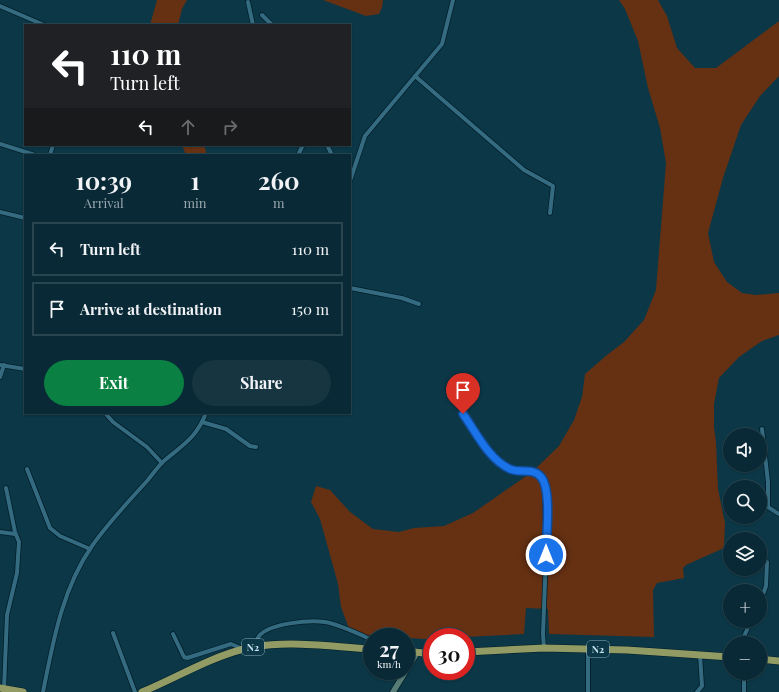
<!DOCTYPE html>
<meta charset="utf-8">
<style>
body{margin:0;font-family:"Playfair Display",serif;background:#163541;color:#f1f3f6;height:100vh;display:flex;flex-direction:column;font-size:15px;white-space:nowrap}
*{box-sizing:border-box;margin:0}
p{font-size:13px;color:#98a6ad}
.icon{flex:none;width:22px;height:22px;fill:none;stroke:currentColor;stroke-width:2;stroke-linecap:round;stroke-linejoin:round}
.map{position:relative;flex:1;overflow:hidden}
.side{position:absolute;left:24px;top:154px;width:327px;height:260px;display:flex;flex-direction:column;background:#082935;border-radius:0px;box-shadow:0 1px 3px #0004,0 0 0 1px #294550}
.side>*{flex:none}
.hud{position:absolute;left:24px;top:24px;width:327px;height:122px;border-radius:0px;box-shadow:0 1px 3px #0004,0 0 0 1px #294550;background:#202124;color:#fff;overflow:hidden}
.controls{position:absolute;left:723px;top:428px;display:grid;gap:8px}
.controls a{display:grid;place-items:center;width:44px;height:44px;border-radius:50%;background:#082935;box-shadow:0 1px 3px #0004,0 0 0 1px #294550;font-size:20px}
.speed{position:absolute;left:363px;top:628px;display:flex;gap:8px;font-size:20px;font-weight:700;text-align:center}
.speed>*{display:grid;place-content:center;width:52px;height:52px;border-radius:50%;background:#082935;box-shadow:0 1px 3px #0004,0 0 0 1px #294550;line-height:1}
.speed small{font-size:10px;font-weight:400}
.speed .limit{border:6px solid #d22;background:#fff;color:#111}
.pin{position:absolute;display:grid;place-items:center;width:34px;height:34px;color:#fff;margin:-41px -17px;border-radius:50% 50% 50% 0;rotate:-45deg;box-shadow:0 0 4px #0007}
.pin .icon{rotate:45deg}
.me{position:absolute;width:44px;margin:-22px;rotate:0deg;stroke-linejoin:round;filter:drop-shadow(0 0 3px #0008)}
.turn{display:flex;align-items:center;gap:14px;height:84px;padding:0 20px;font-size:18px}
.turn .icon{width:52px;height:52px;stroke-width:2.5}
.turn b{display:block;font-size:28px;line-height:34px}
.lanes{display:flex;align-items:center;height:38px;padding:0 20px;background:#0003;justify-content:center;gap:20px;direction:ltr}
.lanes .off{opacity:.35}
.eta{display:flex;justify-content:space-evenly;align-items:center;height:68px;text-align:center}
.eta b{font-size:24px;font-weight:700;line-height:28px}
.primary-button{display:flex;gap:8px;margin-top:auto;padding:8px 20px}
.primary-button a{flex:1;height:46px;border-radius:24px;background:#0b8043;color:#fff;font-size:16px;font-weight:700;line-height:46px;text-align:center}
.primary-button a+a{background:#163541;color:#f1f3f6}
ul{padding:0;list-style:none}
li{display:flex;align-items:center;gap:12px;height:54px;margin:0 8px 6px;padding:0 12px;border:2px solid #294550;border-radius:0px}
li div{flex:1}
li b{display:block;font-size:15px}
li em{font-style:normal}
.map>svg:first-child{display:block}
.green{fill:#663113}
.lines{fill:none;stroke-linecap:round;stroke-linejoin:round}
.minor-casing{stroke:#011d28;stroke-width:5.5}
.secondary-casing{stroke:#011d28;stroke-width:7}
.trunk-casing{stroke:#011d28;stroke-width:8}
.minor{stroke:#356b81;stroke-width:4}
.secondary{stroke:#587d76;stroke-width:5.5}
.trunk{stroke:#929b64;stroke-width:7}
.route-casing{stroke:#114b97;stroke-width:10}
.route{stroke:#1a73e8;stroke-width:7}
.labels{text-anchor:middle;stroke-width:4;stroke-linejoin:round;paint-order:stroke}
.shield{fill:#0b3747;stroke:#8fb0bd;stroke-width:1}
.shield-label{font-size:10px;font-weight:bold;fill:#c8e4f0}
</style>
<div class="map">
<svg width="779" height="692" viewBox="0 0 779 692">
<rect width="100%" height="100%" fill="#0b3747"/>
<!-- green -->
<g class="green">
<polygon points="157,0 187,0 182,9 178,25 150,25"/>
<polygon points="323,0 383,0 382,7 379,14 366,16"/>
<polygon points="619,0 658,0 667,16 677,48 695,68 716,68 779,21 779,76 760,96 741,125 723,178 708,233 714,262 727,282 742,293 756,295 779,293 779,335 762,341 739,357 719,378 714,404 714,427 716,442 718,489 725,523 724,548 686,565 683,568 684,578 657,583 653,590 654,637 549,634 548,609 526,608 524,634 424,639 351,634 341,607 338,584 320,519 311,502 316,486 330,490 350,512 373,529 399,532 414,528 444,526 473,513 532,472 559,446 574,420 582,397 585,374 607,355 624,342 644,320 656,290 666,163 660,128 648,88 638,41 625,9"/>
<polygon points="182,145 204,145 207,155 186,155"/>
</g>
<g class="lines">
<!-- minor casing -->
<g class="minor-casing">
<g id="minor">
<polyline points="248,2 253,25"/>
<polyline points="0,6 44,25"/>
<polyline points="262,15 272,25"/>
<polyline points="415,76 524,170 553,186 550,213"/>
<polyline points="0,144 35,155"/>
<polyline points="327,145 332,155"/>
<polyline points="50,155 53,145"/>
<polyline points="298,155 303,145"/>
<polyline points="350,181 365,136 442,44 453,0"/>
<polyline points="0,212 25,218"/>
<polyline points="350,288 402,298 419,304"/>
<polyline points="0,365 25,369"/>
<polyline points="0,377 4,365"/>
<polyline points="105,413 113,422 147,447 162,463"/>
<path d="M463,414C476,432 488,458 509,469C526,477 534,463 545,485L546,555L543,634L544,648"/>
<polyline points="202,422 226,429 250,446 256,447"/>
<polyline points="762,429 768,482 768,507 779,514"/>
<polyline points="27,469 50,528 60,536 90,549"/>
<polyline points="0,532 15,534"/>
<polyline points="760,603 766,586 767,562"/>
<polyline points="113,633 135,692"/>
<polyline points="173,634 184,657 187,658 231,644 243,649"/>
<polyline points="741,643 751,621"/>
<path d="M253,647C255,643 257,639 259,636C270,623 309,620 325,622C341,625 357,633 372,640"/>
<polyline points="588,649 588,692"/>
<polyline points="744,673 744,692"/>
<polyline points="4,689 7,615 17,573 19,542 15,532 6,488"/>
<path d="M43,692C53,642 62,589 92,546C108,523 128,502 147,481C153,474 158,466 165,460C184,444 196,438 206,413"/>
<polyline points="697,692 702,686 700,655"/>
</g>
</g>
<!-- secondary casing -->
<g class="secondary-casing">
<polyline id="secondary" points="393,692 417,653"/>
</g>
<!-- trunk casing -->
<g class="trunk-casing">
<g id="trunk">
<polyline points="406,651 432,654"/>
<polyline points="466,652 544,648 627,650 730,657"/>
<polyline points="760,659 779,661"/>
<polyline points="0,688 23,692"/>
<path d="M142,692C176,678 208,658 244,649C285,639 330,647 372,649"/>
</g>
</g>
<!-- minor -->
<use href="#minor" class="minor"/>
<!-- secondary -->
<use href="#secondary" class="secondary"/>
<!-- trunk -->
<use href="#trunk" class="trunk"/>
</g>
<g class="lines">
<!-- route casing -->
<g class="route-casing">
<path id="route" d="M463,414C476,432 489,460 510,469C520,474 533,467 541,477C552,490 546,537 546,555"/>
</g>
<!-- route -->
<use href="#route" class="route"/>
</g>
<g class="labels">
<!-- shield labels -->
<g class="shield">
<rect x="242" y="639" width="22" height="16" rx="3"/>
<rect x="587" y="641" width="22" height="16" rx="3"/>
</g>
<g class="shield-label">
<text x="253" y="651">N2</text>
<text x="598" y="653">N2</text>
</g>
</g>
</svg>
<div class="controls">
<a><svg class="icon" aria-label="sound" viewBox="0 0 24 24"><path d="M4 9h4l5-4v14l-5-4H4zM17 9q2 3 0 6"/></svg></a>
<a><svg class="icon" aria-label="search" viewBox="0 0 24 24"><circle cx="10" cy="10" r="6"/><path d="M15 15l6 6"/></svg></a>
<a><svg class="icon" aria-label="layers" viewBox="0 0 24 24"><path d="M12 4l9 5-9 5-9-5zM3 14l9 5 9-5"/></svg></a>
<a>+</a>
<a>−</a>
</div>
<div class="speed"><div>27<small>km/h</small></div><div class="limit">30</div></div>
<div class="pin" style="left:463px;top:414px;background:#d93025"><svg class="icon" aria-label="arrive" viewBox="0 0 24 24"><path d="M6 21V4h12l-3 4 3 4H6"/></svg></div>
<svg class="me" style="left:546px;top:555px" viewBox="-20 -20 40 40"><circle r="17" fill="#1a73e8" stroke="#fff" stroke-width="3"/><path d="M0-11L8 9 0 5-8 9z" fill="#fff"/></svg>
<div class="hud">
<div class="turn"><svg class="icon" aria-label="left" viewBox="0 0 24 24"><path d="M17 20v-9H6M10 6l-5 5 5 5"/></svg><div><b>110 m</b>Turn left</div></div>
<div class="lanes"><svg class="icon" aria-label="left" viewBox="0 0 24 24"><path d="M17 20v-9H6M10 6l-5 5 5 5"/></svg><svg class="icon off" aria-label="ahead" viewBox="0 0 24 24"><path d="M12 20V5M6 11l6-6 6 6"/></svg><svg class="icon off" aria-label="right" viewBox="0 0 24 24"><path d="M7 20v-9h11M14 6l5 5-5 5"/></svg></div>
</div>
<section class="side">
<div class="eta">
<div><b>10:39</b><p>Arrival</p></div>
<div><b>1</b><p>min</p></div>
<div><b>260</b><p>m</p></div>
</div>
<ul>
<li><svg class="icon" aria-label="left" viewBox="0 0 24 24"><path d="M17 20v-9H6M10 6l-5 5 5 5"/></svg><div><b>Turn left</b></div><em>110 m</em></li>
<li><svg class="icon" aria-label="arrive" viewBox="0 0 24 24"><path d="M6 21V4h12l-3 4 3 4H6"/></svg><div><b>Arrive at destination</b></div><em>150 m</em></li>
</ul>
<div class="primary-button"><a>Exit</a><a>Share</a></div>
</section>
</div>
